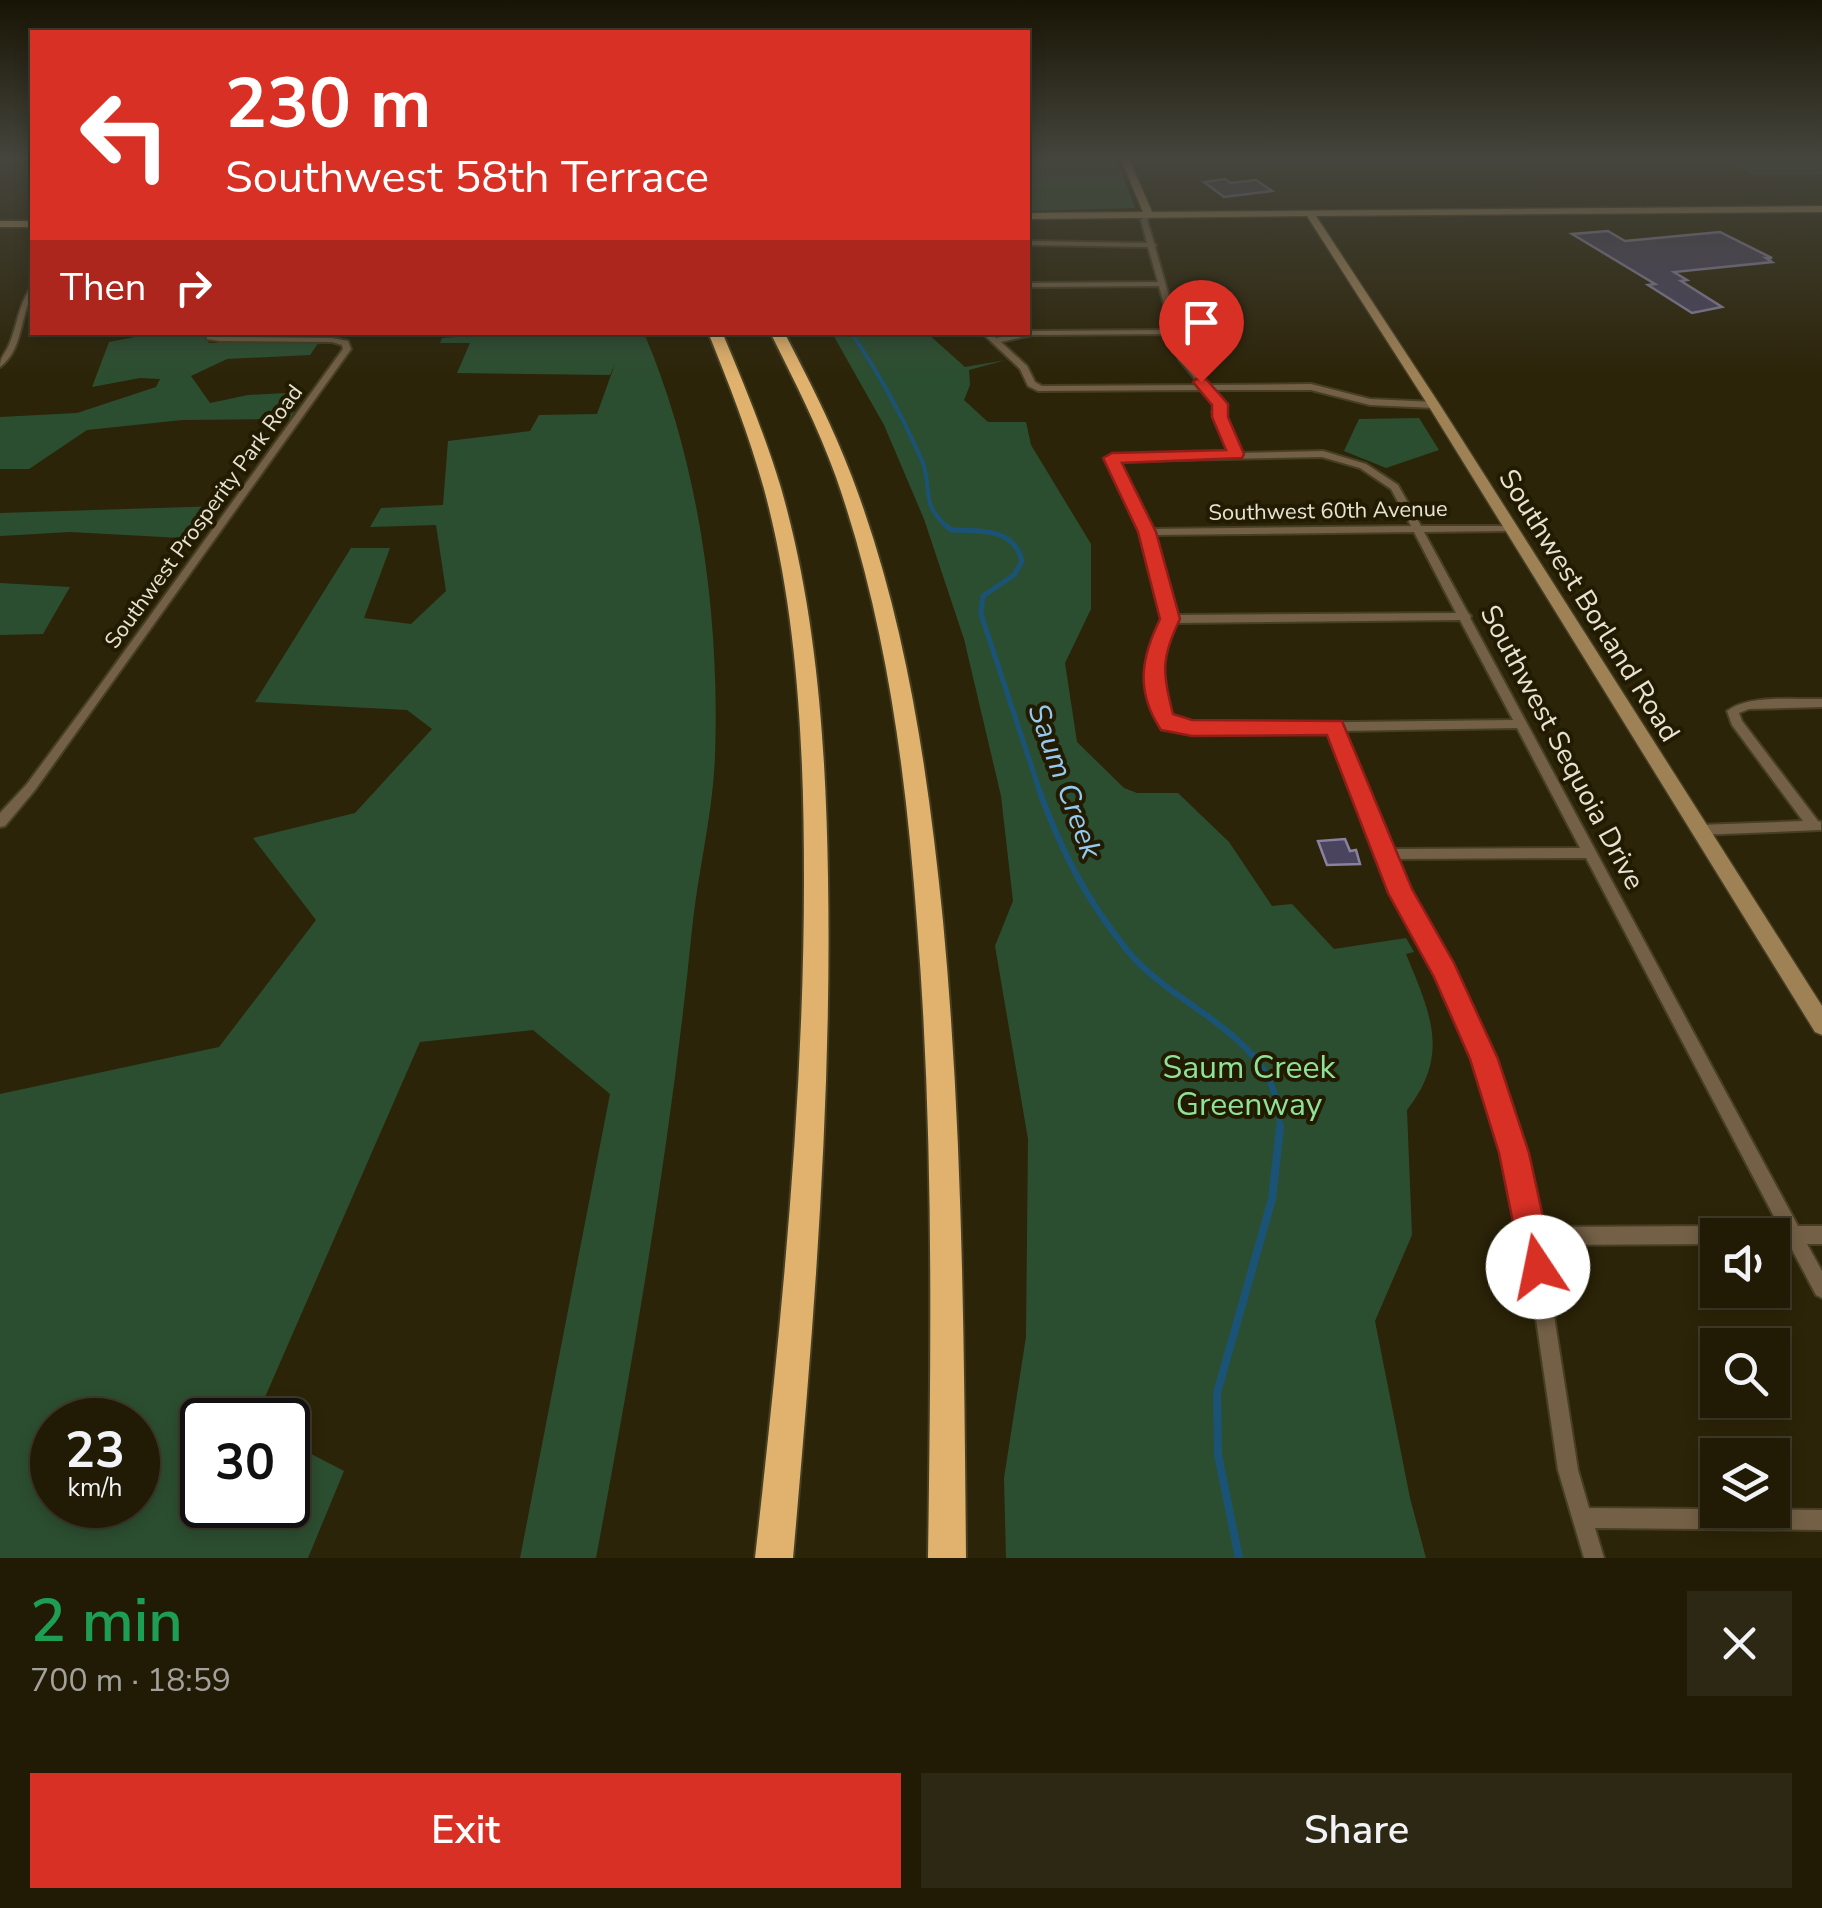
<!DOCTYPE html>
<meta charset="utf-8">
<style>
body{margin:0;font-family:"Nunito Sans",sans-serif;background:#2d2814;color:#f1f3f6;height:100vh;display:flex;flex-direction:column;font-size:38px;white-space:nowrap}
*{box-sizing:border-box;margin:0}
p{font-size:32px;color:#a2a19b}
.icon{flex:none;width:55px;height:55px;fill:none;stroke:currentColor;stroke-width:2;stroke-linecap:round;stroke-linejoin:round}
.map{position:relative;height:1558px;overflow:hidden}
.panel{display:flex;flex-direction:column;background:#211b06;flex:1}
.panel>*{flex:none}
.guide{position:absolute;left:30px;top:30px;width:1000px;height:305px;border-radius:0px;box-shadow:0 5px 15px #0003,0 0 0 2px #3e3928;background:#d93025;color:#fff;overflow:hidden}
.controls{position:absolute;left:1700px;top:1218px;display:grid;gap:20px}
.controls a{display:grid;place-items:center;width:90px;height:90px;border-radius:0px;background:#211b06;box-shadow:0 5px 15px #0003,0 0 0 2px #3e3928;font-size:50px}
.speed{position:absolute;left:30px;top:1398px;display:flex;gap:20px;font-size:50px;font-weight:700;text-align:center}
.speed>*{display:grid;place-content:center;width:130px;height:130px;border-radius:50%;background:#211b06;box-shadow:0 5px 15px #0003,0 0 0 2px #3e3928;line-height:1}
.speed small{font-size:25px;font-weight:400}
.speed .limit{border:5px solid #111;border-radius:15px;background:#fff;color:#111}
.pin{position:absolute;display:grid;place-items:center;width:85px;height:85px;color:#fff;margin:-102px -42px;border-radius:50% 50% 50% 0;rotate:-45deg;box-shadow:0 0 10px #0007}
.pin .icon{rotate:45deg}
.me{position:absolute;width:110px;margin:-55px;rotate:349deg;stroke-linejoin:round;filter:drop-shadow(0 0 8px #0008)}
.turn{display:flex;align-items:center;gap:35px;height:210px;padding:0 30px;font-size:45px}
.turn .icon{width:130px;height:130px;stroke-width:2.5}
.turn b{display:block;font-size:70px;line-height:85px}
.then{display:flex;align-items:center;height:95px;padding:0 30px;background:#0003;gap:20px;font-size:38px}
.round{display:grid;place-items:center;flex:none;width:105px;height:105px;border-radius:0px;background:#2d2814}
.head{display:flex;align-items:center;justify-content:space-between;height:170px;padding:0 30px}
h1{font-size:60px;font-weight:600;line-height:75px;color:#1e9e55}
.action{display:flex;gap:20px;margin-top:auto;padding:20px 30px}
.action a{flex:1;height:115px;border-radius:0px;background:#d93025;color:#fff;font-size:40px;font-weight:600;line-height:115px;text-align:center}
.action a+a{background:#2d2814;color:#f1f3f6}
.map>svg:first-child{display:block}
.green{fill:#2c4e30;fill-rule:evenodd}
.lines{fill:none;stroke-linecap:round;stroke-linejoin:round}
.stream-far3{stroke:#1b5377;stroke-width:4}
.stream-far2{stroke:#1b5377;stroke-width:5}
.stream-far1{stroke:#1b5377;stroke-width:6}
.stream{stroke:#1b5377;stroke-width:8}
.building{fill:#4b445f;stroke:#88819f;stroke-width:2.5}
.street-casing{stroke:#463f24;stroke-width:4}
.secondary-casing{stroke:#463f24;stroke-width:3}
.highway-casing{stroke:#463f24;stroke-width:4}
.street{fill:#736046;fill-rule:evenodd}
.secondary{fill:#9f8156;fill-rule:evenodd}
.highway{fill:#e1b26d;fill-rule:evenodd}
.route{fill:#d93025;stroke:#8d1f18;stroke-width:2.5}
.labels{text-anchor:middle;stroke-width:8;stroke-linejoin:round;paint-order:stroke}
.far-street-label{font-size:22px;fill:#e7e3d3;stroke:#221b01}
.street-label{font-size:28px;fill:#e7e3d3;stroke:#221b01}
.water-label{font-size:30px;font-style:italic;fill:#94caf2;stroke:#221b01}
.near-park-label{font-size:32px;fill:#8ee297;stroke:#221b01}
</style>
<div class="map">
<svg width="1822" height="1558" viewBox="0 0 1822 1558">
<rect width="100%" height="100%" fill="#2c2408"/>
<!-- green -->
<g class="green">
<polygon points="1028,159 1116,159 1135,208 1028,211"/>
<polygon points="1724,159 1822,159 1822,175 1753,175"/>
<polygon points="204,332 209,343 319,342 310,355 227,359 191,376 210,403 248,395 306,392 290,419 182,420 87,430 29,469 0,469 0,417 77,413 156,387 160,379 140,378 92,387 109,342 156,333"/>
<path d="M513,333H644C699,462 720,615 715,756C713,813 698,871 692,929C671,1141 635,1349 596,1558H520L610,1094L533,1030L420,1042L255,1420H202V1505H288V1442L344,1471L308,1558H0V1094L219,1047L316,920L253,838L355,813L432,729L407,710L255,702L351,548H390L364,618L411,624L446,591L436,525L370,527L381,508L443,505L448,441L530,431L539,415L597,414L615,364L610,375L457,373L470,343H440L442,338ZM52,1420H138V1505H52Z"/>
<path d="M832,333H927L965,367L1006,360L969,370L970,385L964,400L988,422H1026L1031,445L1091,544V609L1065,663L1077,742L1124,788L1137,793H1178L1229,842L1272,906L1292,904L1334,949L1406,938L1414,952L1406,954C1430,1013 1451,1054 1407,1110L1412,1235L1375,1321L1410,1498L1426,1558H1006L1004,1478L1026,1337L1028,1139L995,946L1013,901L1001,796L964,639L924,519L884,425Z"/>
<polygon points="1419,418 1439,450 1386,468 1344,451 1359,419"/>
<polygon points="221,506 200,539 70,532 0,536 0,513"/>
<polygon points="0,583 70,587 43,634 0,635"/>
</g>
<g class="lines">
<!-- stream-far3 -->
<path class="stream-far3" d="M851,332C878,372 901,413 921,458C935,491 917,500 949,529"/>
<!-- stream-far2 -->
<path class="stream-far2" d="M947,526L951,530C979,531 1014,527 1022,561L1014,575L983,596L981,614L1040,792"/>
<!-- stream-far1 -->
<path class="stream-far1" d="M1039,790C1062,852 1085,898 1127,950C1177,1012 1281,1035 1280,1129"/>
<!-- stream -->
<polyline class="stream" points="1239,1558 1218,1455 1217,1393 1272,1199 1280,1127"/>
</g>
<!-- building -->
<g class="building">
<polygon points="1225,179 1231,183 1256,180 1272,191 1224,197 1204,182"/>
<polygon points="1608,231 1625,241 1720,232 1772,258 1766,258 1772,262 1674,272 1687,280 1681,281 1722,307 1692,313 1648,285 1655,284 1572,234"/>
<polygon points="1345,839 1350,851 1356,850 1360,864 1327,865 1318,841"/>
</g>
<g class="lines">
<!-- street casing -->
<g class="street-casing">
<g id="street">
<path d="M1147,214L1152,215L1147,220L1154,243L1156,245L1155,247L1187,360L1209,385L1311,384L1370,399L1434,402L1438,405L1434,408L1370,405L1311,390H1213L1224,404L1223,418L1240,453L1323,451L1366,464L1398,485L1421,526H1512L1514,528L1509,531L1424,532L1468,613L1471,616L1470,618L1798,1226H1822V1244H1807L1822,1271V1298L1816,1295L1789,1244H1772V1235H1763L1766,1229L1779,1226L1586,858L1394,859L1407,892L1474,1018L1506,1100L1539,1227L1718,1226L1724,1229L1727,1235H1718V1244L1543,1245L1578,1470L1589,1508L1822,1510V1530L1595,1528L1604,1558H1584L1558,1470L1524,1236L1490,1100L1460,1020L1394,893L1330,731L1192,732L1164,727C1144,691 1141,654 1165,619L1142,532L1106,458L1111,455L1231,453L1212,412L1216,409V404L1204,390L1038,391L1028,386L1020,369L981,332H990L996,338L1032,331L1171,330L1159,286L1028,287V283L1158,282L1148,247L1028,245V241L1147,243L1141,220ZM1172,334L1179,360L1200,385L1042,386L1035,382L1027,366L1001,342L1032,335ZM1322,457L1360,468L1391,489L1411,526L1150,529L1117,461ZM1414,532L1456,613L1174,615L1153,535ZM1460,620L1513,720L1192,724L1172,720C1155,689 1153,652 1173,623ZM1517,728L1580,848L1390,849L1342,731Z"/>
<path d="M29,290H32C31,299 27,305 25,314C19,335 17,354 0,367C0,357 5,354 9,345C17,326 18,308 29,290Z"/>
<polygon points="207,332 215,332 214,335 220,337 332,338 348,341 351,349 35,790 5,826 0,827 0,813 27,784 93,695 343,349 342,345 332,342 220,341 207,339"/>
<path d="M1822,699V707L1749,709L1739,713L1742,721L1818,821L1821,822V830L1699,835L1694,834L1692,830L1694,826L1699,825L1803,821L1732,725L1727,711C1749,694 1794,700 1822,699Z"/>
</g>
</g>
<!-- secondary casing -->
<g class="secondary-casing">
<g id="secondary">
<polygon points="1121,159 1129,159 1152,212 1822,206 1822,212 1316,216 1440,405 1822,1006 1822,1035 1815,1032 1428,405 1307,216 1028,219 1028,213 1143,212"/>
<rect x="0" y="221" width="32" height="6"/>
</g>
</g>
<!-- highway casing -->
<g class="highway-casing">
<g id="highway">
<path d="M708,332H722C744,384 765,435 781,488C817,614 826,748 828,878C832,1105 813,1332 793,1558H755C780,1333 804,1106 804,879C804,749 798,615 764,489C749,435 729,384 708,332Z"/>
<path d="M770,332H784C809,380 833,427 852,477C906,619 928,771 943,921C963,1133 964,1346 966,1558H928C931,1346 934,1134 917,923C906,772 886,620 836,477C818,427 794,380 770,332Z"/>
</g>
</g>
<!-- street -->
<use href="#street" class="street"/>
<!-- secondary -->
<use href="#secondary" class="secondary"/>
<!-- highway -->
<use href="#highway" class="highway"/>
</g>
<!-- sky -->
<linearGradient id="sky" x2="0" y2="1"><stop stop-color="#181404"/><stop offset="0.42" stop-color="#45453d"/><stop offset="1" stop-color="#45453d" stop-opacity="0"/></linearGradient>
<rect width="1822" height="377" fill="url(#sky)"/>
<!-- route -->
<path class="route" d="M1196,379H1206L1228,404V417L1244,454L1242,458L1122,463L1156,532L1180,619C1161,658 1162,672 1173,714L1192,720L1342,721L1412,889L1454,963L1498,1059L1529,1153L1554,1267L1549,1278L1538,1283L1526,1278L1522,1267L1499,1153L1470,1059L1434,977L1388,893L1327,735L1192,736L1161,730C1135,691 1141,658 1160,619L1138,532L1103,458L1112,453L1226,450L1212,417V405L1193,382Z"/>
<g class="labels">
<!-- far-street labels -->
<g class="far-street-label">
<text transform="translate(1328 510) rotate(-1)" y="8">Southwest 60th Avenue</text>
<text transform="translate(203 516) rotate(-54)" y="8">Southwest Prosperity Park Road</text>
</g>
<!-- street labels -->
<g class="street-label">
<text transform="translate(1590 605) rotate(58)" y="10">Southwest Borland Road</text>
<text transform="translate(1563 747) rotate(62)" y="10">Southwest Sequoia Drive</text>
</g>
<!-- water labels -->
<g class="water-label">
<text transform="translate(1065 781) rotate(70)" y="10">Saum Creek</text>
</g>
<!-- near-park labels -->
<g class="near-park-label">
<text x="1249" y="1078">Saum Creek<tspan x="1249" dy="37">Greenway</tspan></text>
</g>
</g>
</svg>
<div class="controls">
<a><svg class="icon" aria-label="sound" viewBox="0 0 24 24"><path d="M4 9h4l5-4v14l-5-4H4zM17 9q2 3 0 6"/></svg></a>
<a><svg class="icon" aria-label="search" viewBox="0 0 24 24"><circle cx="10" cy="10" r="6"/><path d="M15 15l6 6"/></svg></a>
<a><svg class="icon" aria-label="layers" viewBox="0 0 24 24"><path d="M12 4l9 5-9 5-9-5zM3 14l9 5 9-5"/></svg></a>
</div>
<div class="speed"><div>23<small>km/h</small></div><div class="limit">30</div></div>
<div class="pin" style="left:1201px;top:382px;background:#d93025"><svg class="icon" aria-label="arrive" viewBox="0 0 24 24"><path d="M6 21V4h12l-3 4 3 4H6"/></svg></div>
<svg class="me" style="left:1538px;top:1267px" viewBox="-20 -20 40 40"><circle r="19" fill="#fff"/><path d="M0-13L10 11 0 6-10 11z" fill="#d93025"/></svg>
<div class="guide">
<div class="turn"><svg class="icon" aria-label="left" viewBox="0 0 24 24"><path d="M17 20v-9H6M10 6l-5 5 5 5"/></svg><div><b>230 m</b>Southwest 58th Terrace</div></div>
<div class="then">Then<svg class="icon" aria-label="right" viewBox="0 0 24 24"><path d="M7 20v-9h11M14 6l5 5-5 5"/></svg></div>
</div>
</div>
<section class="panel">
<div class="head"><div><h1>2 min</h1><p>700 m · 18:59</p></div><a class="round"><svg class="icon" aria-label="close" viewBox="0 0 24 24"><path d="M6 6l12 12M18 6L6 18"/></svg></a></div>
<div class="action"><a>Exit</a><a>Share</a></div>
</section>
